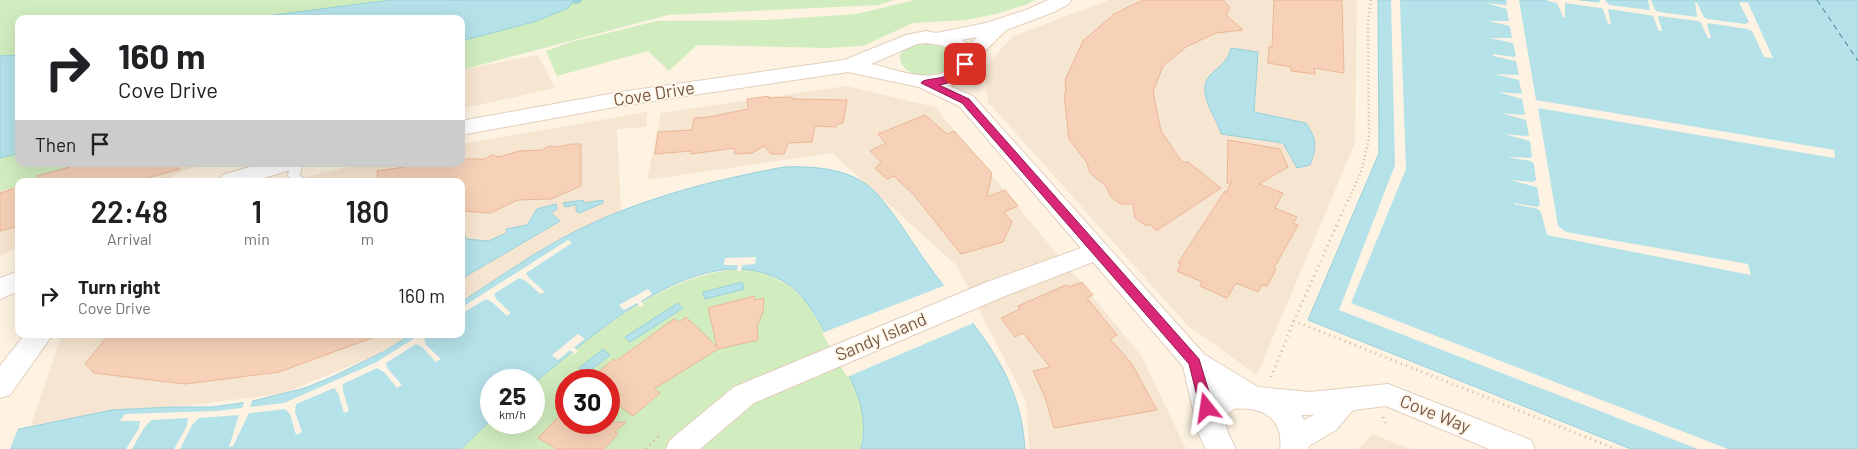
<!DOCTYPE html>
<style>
body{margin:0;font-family:Barlow,sans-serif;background:#f2f2f2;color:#202124;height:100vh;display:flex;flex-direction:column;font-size:19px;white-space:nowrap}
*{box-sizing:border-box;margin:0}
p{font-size:16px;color:#757577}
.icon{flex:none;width:28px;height:28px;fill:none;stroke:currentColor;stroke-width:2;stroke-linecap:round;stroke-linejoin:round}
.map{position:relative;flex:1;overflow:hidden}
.side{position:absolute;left:15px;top:178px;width:450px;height:160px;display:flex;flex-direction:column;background:#fff;border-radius:10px;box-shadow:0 5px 20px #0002}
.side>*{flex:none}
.banner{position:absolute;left:15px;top:15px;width:450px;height:152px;border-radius:10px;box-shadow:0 5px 20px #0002;background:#fff;color:#202124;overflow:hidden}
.speed{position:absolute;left:480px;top:369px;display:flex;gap:10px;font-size:25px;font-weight:700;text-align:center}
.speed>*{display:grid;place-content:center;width:65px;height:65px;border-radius:50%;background:#fff;box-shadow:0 5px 20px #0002;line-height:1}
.speed small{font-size:12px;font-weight:400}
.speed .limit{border:8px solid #d22;background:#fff;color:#111}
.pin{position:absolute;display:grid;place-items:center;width:42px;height:42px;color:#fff;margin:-21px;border-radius:10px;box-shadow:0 2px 8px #0006}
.me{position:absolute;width:55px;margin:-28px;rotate:345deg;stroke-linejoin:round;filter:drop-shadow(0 0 4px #0008)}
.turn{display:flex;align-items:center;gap:18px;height:105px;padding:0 20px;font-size:22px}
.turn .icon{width:65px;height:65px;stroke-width:2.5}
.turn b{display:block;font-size:35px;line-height:42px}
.then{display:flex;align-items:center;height:48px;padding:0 20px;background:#0003;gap:10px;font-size:19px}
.eta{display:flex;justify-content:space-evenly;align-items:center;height:85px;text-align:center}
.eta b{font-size:30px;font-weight:600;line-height:35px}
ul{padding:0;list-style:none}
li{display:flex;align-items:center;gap:15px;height:65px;padding:0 20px}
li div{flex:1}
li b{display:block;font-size:19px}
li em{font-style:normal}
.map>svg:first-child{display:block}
.residential{fill:#f6e5d0}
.green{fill:#d1edbf;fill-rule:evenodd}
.water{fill:#b5e1e9;stroke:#9ad1dc}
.pier{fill:#fef3e2}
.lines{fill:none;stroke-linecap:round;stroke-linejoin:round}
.stream{stroke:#9ad1dc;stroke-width:5.5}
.ferry{stroke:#3b7886;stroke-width:1;stroke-dasharray:5.5 4.5;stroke-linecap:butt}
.building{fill:#f6d1b7;stroke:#eab796}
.service-casing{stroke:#e3cfbd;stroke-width:2}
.minor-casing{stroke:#e3cfbd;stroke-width:2}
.path-far1{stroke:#dbb49a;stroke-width:2.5;stroke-dasharray:1 3;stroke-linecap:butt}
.path{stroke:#dbb49a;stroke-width:3;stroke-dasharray:1 4.5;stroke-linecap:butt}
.service{fill:#fff;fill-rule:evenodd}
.minor{fill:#fff;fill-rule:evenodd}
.route{fill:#db2777;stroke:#8e194d}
.labels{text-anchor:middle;stroke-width:4;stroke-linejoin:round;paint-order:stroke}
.street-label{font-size:18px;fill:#785846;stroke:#fff7ea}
</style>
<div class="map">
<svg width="1858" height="449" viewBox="0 0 1858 449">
<rect width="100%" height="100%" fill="#fef3e2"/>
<!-- residential -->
<g class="residential">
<polygon points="1109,0 1357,0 1355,143 1257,375 1188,326 988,102 985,67 1013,36"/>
<polygon points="538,55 555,88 461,109 461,70"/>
<polygon points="846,86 935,107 1141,355 1186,449 1029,449 1026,401 956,265 832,153 647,180 661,113"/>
<polygon points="647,112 646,127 617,129 621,210 461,305 461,181 290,181 359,164 461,164 461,144"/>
<polygon points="55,164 213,164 189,169 162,181 19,181 19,247 0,256 0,183"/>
<polygon points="62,334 412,334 377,355 281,394 31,425"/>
<polygon points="1373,434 1410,449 1358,449"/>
</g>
<!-- green -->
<g class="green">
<polygon points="0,0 894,0 879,5 668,15 461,70 461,19 19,19 19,164 104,164 38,181 19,181 19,186 0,191"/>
<polygon points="915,0 1035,0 1025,5 996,14 966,20 913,23 863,46 827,48 697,45 669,71 648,51 557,76 546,51 571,42 657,21 766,20 856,14"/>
<path d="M919,42L949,46L957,57L955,65C951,68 946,72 941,74C927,80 898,74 900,55L904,49Z"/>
<path d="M729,270H750L769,275L789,286L805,300L853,381L860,398L864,419L861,449H461L491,420V422H534V383C592,337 652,281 729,270ZM566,380H609V422H566Z"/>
</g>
<!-- water -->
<g class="water">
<polygon points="391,0 575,0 568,8 537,21 461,41 461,19 243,19"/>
<polygon points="1378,0 1858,0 1858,449 1631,449 1308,320 1379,153"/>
<path d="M1231,48L1258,52L1254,112L1306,123C1317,140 1317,146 1310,165L1297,168L1283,143L1221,134C1217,120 1207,107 1205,93C1202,70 1227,70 1231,48Z"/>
<polygon points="19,55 19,153 0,158 0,56"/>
<path d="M784,167C813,166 848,168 871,188C889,204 911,241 926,262C970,324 1020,366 1025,449H861C871,408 850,377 831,343C819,323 809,299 789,285C707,229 594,335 534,383V380H491V420L461,449H0V433L112,410L171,407H212L249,402L305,388L332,377L385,351L412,334H461V302C499,278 537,250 578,230C643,198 713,180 784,167Z"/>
<polygon points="583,200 584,203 603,200 603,203 579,213 576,211 576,205 565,207 563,203"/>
<polygon points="556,204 557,209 551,213 560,221 461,279 461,228 463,228 466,239 488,241 507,233 506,229 527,225 537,209"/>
<polygon points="742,282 744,289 705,299 703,292"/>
<polygon points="678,303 683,308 630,342 625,337"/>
<polygon points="603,349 610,355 587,373 579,368"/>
</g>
<!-- pier -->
<g class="pier">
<polygon points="1391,0 1400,0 1406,169 1351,303 1728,449 1698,449 1339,310 1395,165"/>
<polygon points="1506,0 1519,0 1536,100 1834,150 1835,158 1538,108 1558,226 1566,232 1748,264 1751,275 1547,235 1541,212 1538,209 1514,204 1514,203 1538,207 1540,204 1537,187 1510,180 1533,182 1536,180 1534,164 1531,161 1506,157 1530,158 1532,157 1530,141 1504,134 1526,136 1529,135 1526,120 1501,113 1523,115 1525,114 1522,99 1498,92 1522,94 1519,80 1495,74 1519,75 1516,61 1493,56 1493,54 1513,57 1516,56 1513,43 1490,38 1512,38 1510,26 1488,21 1509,21 1507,9 1486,3 1505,5 1507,4"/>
<polygon points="1545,0 1577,0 1599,3 1600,0 1605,0 1609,5 1649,10 1650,10 1648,0 1651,0 1655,10 1659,12 1697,17 1695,2 1697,3 1704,17 1707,19 1745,24 1749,22 1739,2 1748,3 1773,58 1764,57 1752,31 1747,29 1708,23 1707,24 1711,38 1708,38 1701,23 1698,21 1659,16 1658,17 1662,31 1659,31 1653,16 1649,15 1609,9 1608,10 1611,24 1608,24 1603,9 1600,8 1565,3 1565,18 1563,17 1557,3"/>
<polygon points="568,240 572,243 526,273 529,278 545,292 540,294 526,281 519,278 494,294 496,299 511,313 507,316 492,302 486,299 461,314 461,308"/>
<polygon points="756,257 755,264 742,265 741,271 737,271 738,265 724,265 725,258"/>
<polygon points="946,285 976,322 847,377 822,333"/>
<polygon points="648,289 652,294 641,301 644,305 640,307 637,303 624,310 619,305"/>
<polygon points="421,334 432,334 424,339 426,345 441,359 436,362 422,347 416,344 386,363 388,369 402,385 397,388 384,372 377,368 343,384 343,391 349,411 344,413 338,393 334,388 296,404 295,412 302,432 296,435 290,414 285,409 249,413 233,446 229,447 239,415 199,418 192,425 180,449 174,449 187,426 188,418 151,420 144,428 132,449 126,449 139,428 140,421 120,421 125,414 216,411 242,408 245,400 253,399 250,407 284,403 375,363"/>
<polygon points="578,334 585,339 574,347 578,351 575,354 570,350 558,360 552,355"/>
<polygon points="19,426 10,449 0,449 0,430"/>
</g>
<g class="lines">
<!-- stream -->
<polyline class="stream" points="575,1 579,0"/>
<!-- ferry -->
<polyline class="ferry" points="1817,0 1858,61"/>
</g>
<!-- building -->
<g class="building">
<polygon points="1143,0 1223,0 1230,8 1226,15 1243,30 1216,33 1186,47 1163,66 1153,92 1161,131 1182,162 1188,162 1221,188 1156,231 1151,225 1145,225 1135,218 1133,204 1121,204 1111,197 1106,186 1090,173 1087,163 1069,139 1064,94 1066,92 1065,80 1083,41 1114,14"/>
<polygon points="1274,0 1342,0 1344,73 1314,68 1315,74 1291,71 1291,67 1268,63 1269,47 1272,47"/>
<polygon points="769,96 768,98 792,97 793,99 847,100 843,123 838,124 836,127 815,126 812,142 788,143 784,154 771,154 764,146 752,153 735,154 734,148 691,154 691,151 655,154 658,132 692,130 694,118 709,117 748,109 747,99"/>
<polygon points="925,115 947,134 954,131 992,173 987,197 1005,190 1018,206 1004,212 1012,222 1003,242 961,254 914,195 894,176 887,179 875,168 881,162 870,151 886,143 878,134"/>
<polygon points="1228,140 1280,149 1288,167 1259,184 1283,193 1275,208 1297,217 1293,223 1298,225 1274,268 1276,269 1267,286 1262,285 1258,292 1236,283 1227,298 1200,286 1202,282 1177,271 1181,264 1178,263 1225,191 1226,193 1232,181 1227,184"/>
<polygon points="571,144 581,144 581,186 551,199 518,200 490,213 461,211 461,181 378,181 377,171 425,164 461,164 461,159 485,159 492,155 499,157 519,151 542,150 549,146 558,147"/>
<polygon points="81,164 179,164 180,169 136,181 37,181 37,176"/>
<polygon points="19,187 19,226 0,231 0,193"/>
<polygon points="1082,282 1093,295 1087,298 1117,335 1110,339 1132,364 1157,410 1054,428 1045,397 1033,371 1050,367 1023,333 1015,337 1001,318 1020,309 1018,306 1066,285 1069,287"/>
<polygon points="754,296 755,300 764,298 763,312 757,326 758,340 718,349 654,389 660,393 633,416 609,398 609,380 589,380 614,359 616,361 674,319 679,322 686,317 717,347 708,308"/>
<polygon points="109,334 377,334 377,336 279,372 185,384 94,373 85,364"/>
<polygon points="566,409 566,422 626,422 615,432 618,434 604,449 557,449 538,438"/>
</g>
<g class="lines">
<!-- service casing -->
<g class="service-casing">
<polygon id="service" points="290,164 302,164 300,175 306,181 293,181 288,176"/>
</g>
<!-- minor casing -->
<g class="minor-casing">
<g id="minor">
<path d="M1048,0H1071L1069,4L1054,12L1006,30L980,56L964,79L950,86L973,96L1204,354L1258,387L1310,392L1388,384L1531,440L1535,449H1489L1386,406L1353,410L1336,430L1309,446L1308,449H1280C1284,418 1261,406 1234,409L1227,415C1223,430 1231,437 1236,449H1206L1199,435L1183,366L1093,262L1005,296L754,403L700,449H666L670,440L734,387L987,282L1081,248L959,106L919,87L848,72L620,106L461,135V121L620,92L844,60L906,35L926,31L936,33L986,23L1026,10ZM977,37L969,45L962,40ZM926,43C939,45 954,45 956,61C939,89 897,69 871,64L917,44ZM1301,415H1314L1304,420Z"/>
<polygon points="260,164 296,164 293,169 255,181 219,181 222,175"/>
<polygon points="19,271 19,291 0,299 0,278"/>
<polygon points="25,334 53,334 10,395 0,398 0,366"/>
</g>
</g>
<!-- path-far1 -->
<polyline class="path-far1" points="1348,201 1361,172 1369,139 1368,22 1371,0"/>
<!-- path -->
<g class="path">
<polyline points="1348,200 1294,321 1616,449"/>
<polyline points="1271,377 1294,321"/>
<polyline points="1383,417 1387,426"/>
<polyline points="646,449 660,435"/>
</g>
<!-- service -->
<use href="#service" class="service"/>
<!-- minor -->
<use href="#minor" class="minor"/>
</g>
<!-- route -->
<path class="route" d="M965,61L970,64C965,77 952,83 939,85L969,99L1199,359L1214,408L1212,412L1207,413L1202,412L1200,408L1189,364L962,103L921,83L923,81C932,78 942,79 951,74C957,71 959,63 965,61Z"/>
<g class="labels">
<!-- street labels -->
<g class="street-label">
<text transform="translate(654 94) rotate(-9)" y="6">Cove Drive</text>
<text transform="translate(881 337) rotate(-23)" y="6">Sandy Island</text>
<text transform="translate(1435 414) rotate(22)" y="6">Cove Way</text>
</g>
</g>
</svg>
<div class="speed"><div>25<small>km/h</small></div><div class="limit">30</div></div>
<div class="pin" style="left:965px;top:64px;background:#d93025"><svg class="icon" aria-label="arrive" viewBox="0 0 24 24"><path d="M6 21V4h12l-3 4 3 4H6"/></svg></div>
<svg class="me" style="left:1207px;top:408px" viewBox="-20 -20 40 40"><path d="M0-17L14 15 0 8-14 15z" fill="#db2777" stroke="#fff" stroke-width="4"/></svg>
<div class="banner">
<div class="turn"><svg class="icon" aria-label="right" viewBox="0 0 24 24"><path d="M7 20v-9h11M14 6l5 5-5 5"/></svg><div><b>160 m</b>Cove Drive</div></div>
<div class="then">Then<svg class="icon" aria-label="arrive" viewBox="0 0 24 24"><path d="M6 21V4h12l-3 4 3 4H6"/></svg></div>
</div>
<section class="side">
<div class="eta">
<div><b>22:48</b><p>Arrival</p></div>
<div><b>1</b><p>min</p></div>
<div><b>180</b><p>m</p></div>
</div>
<ul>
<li><svg class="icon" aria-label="right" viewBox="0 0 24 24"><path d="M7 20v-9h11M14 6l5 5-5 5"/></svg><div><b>Turn right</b><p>Cove Drive</p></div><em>160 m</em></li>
</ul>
</section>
</div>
